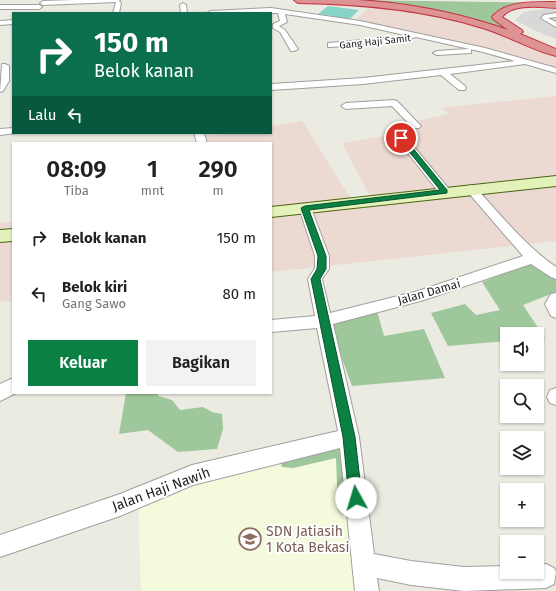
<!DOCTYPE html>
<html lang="id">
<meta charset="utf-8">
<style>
body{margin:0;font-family:"Fira Sans",sans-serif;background:#f2f2f2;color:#202124;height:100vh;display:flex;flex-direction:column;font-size:15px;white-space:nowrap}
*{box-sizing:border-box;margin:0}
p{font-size:13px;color:#757577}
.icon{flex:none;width:22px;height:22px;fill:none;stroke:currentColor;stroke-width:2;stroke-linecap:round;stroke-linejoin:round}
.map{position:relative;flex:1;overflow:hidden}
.drawer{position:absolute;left:12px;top:142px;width:260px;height:252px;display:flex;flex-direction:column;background:#fff;border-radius:0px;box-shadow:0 1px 3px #0004}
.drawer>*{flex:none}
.top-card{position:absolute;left:12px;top:12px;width:260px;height:122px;border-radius:0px;box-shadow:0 1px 3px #0004;background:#0b6e4f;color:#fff;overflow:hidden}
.controls{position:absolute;left:500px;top:327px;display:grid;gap:8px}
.controls a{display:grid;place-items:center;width:44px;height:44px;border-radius:0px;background:#fff;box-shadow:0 1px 3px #0004;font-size:20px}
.pin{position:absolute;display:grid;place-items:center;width:34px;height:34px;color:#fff;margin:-17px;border:2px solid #fff;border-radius:50%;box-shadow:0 1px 4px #0007}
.me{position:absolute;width:44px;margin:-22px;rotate:354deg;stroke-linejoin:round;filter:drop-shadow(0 0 3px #0008)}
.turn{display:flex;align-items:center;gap:14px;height:84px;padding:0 16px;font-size:18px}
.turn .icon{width:52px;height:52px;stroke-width:2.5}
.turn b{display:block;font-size:28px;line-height:34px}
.then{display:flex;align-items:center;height:38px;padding:0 16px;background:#0003;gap:8px;font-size:15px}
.eta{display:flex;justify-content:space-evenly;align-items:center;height:68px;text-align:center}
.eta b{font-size:24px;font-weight:600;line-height:28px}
.button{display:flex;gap:8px;margin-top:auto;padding:8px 16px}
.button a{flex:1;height:46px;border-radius:0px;background:#0b8043;color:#fff;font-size:16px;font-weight:600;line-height:46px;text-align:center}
.button a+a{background:#f2f2f2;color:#202124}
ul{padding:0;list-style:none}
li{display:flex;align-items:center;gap:12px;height:56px;padding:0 16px}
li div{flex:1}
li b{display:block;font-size:15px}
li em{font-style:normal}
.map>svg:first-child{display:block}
.residential{fill:#d9d8d8}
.commercial{fill:#ebd9d2}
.education{fill:#f4fbdc}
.forest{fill:#9ec79b}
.pitch{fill:#87d3c7}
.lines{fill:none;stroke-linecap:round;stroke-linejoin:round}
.street-casing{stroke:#9f9f9f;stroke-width:2}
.secondary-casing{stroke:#496510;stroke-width:2}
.highway-casing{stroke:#c33547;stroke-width:2}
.street{fill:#fff;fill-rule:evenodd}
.secondary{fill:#e3f2ba;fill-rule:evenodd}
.highway{fill:#dc9391;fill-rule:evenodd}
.route{fill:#0b8043;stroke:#07532c}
.labels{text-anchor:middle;stroke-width:3.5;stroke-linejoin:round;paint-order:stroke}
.far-street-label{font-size:10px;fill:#1b1b1b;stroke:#fff}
.street-label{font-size:12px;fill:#1b1b1b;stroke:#fff}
.near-street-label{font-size:14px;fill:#1b1b1b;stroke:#fff}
.near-education-label{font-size:14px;fill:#785e54;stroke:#fff;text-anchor:start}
</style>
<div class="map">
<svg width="556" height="591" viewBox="0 0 556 591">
<rect width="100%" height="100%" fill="#ecebe2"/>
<!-- residential -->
<polygon class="residential" points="550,8 556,8 556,39 540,33 515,20 524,12"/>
<!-- commercial -->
<g class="commercial">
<polygon points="371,6 419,12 470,22 556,54 556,69 488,49 355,20"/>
<polygon points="556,96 556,241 271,272 271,143 204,143 203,137 227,133 271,133 271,126 302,121 351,199 371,198 342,143 397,134 392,126 449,114 441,108"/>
<polygon points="13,221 13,301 0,302 0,223"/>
</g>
<!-- education -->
<polygon class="education" points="349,437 355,591 141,591 138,497"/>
<!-- forest -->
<g class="forest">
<path d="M355,0L553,3L507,7L495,12C492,24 508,29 517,34L495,27Z"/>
<polygon points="532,263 556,280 556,292 523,305 545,338 537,339 537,334 507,334 507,341 448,346 431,313 465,304 476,315 500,310 482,282"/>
<polygon points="377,311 384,336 424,329 445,378 352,386 329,323"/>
<polygon points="126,393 158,393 158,396 172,400 180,410 203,407 212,412 222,414 223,429 217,449 178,452 148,430 119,434"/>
<polygon points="349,437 357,514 342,515 338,510 336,458 293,468 282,467 278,454"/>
</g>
<!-- pitch -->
<polygon class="pitch" points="328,6 359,10 350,19 318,14"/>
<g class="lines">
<!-- street casing -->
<g class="street-casing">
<g id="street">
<polygon points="73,0 120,0 119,1 121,3 119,13 113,13 116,2 43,5 40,3 43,1"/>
<polygon points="183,3 186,5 187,13 181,13 180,5"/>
<polygon points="0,5 39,5 42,7 39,9 0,9"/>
<polygon points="271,8 360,21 485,48 556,68 556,73 525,64 450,74 465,86 466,88 465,90 459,90 441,75 363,84 271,90 271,84 363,78 515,61 483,52 416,37 404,41 331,47 328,47 328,43 409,36 360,25 285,14 287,22 279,26 285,30 298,49 294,51 291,51 280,32 273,28 273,24 280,21 278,13 207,13 210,11"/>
<polygon points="556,13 556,17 548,18 556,22 556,27 541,18 544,15"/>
<polygon points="13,20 13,24 0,25 0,21"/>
<polygon points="468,49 471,49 471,53 437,55 433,53 437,51"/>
<polygon points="2,64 5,64 9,66 9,81 3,91 0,92"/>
<polygon points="394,100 397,101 419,124 421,126 419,128 413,128 392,106 346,109 341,106 346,103"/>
<polygon points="13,128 13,133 17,133 0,135 0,129"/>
<polygon points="194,133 204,133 207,143 197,143"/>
<polygon points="401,135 405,136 449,189 451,192 449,195 441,195 396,138"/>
<path d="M471,185L475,187C501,215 524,245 556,267V279L551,277L531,264L424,300L333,324L359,437L374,554L411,561L464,567L507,566V572H537V565L546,564L554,568L556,572L554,584L546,588L464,591L411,585L377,578L379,591H355L340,448L193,485L120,516L0,557V535L120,494L192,465L338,431L317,328L271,332V320L315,316L308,279L315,268V256L299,208L301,205H309L311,208L329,256V269L322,279L330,313L418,291L523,256L467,191L465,189L467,187Z"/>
<polygon points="556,293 556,318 551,316 545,304 551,294"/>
<polygon points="13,378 13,393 16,393 0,401 0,384"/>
<polygon points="556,388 556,405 550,403 547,397 550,390"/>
</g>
</g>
<!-- secondary casing -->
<g class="secondary-casing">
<g id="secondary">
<polygon points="556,176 556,186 271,217 271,207"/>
<polygon points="13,229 13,241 0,242 0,230"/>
</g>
</g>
<!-- highway casing -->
<g class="highway-casing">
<path id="highway" d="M294,0C315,0 337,0 358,0C408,3 460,13 508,30L493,19L492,17C506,0 535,2 556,2V8C540,7 513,3 502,17L522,30L523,32L520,34L556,49V56C531,50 505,34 479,27C421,9 359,4 298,3Z"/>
</g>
<!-- street -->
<use href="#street" class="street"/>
<!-- secondary -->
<use href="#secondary" class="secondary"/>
<!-- highway -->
<use href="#highway" class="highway"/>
</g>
<!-- route -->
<polygon class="route" points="399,136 403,136 447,190 447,193 309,210 326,256 326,269 320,279 355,437 362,498 360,503 356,505 351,503 349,498 343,437 311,279 317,269 318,256 301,208 305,206 440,190 399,139"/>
<!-- icons -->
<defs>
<g id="school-ring" transform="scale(1.15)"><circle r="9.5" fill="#fff" stroke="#8d6e63" stroke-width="1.5"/><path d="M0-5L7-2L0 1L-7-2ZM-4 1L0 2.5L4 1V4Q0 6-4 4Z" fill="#8d6e63"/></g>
</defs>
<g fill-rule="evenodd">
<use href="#school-ring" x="250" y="539"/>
</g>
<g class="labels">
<!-- far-street labels -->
<g class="far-street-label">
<text transform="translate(375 41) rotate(-6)" y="4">Gang Haji Samit</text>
</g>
<!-- street labels -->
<g class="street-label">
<text transform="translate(429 292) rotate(-16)" y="4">Jalan Damai</text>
</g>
<!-- near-street labels -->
<g class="near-street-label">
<text transform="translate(161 489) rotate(-20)" y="5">Jalan Haji Nawih</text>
</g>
<!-- near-education labels -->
<g class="near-education-label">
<text x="266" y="536">SDN Jatiasih<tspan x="266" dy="16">1 Kota Bekasi</tspan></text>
</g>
</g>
</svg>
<div class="controls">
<a><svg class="icon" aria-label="sound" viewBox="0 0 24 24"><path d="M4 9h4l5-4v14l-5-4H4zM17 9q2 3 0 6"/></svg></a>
<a><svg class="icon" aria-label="search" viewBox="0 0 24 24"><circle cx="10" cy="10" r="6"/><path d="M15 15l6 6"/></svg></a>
<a><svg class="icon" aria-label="layers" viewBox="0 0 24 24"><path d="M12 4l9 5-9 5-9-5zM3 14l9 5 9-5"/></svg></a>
<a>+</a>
<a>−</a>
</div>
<div class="pin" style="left:401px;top:138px;background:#d93025"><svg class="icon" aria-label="arrive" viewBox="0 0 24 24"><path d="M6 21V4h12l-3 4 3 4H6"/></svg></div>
<svg class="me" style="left:356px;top:498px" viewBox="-20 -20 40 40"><circle r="19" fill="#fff"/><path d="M0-13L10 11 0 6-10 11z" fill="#0b8043"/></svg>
<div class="top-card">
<div class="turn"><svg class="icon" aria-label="right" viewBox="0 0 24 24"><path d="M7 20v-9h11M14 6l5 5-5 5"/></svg><div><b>150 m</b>Belok kanan</div></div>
<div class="then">Lalu<svg class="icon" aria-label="left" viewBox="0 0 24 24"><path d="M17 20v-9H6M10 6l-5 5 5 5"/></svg></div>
</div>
<section class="drawer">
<div class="eta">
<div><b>08:09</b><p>Tiba</p></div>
<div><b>1</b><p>mnt</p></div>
<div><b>290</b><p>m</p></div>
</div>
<ul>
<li><svg class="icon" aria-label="right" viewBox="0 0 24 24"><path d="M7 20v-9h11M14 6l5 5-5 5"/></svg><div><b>Belok kanan</b></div><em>150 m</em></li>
<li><svg class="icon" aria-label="left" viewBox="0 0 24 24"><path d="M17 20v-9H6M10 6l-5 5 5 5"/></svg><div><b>Belok kiri</b><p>Gang Sawo</p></div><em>80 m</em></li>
</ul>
<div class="button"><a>Keluar</a><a>Bagikan</a></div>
</section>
</div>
